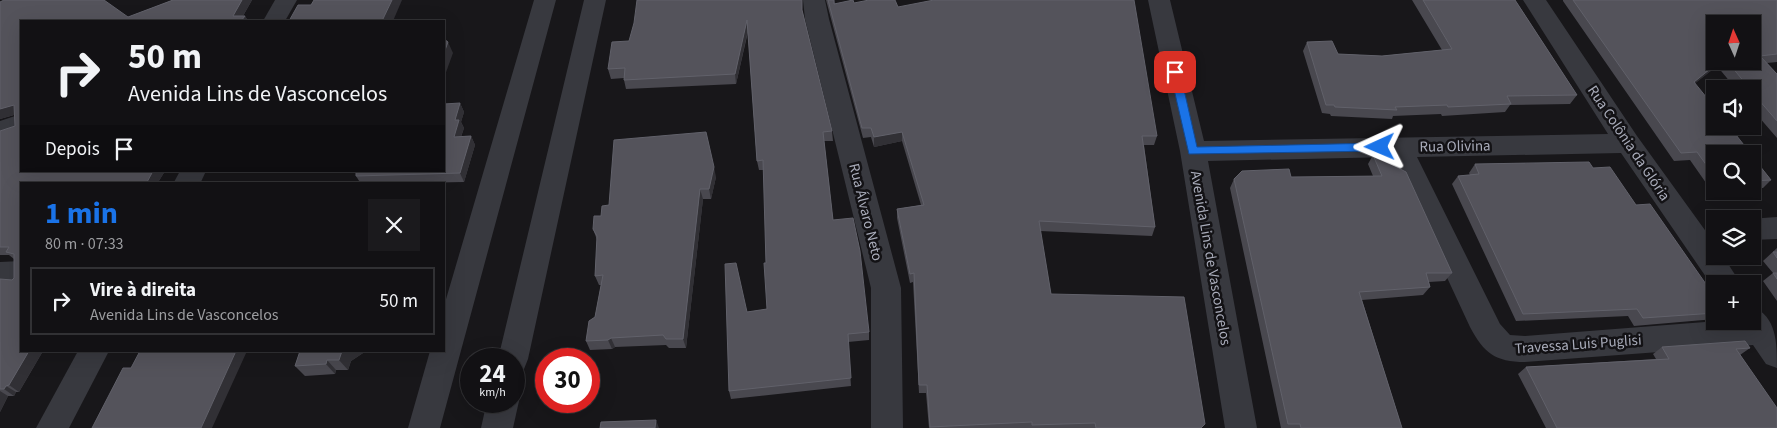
<!DOCTYPE html>
<html lang="pt">
<meta charset="utf-8">
<style>
body{margin:0;font-family:"Source Sans 3",sans-serif;background:#1b1a1d;color:#f1f3f6;height:100vh;display:flex;flex-direction:column;font-size:19px;white-space:nowrap}
*{box-sizing:border-box;margin:0}
p{font-size:16px;color:#9c9da0}
.icon{flex:none;width:28px;height:28px;fill:none;stroke:currentColor;stroke-width:2;stroke-linecap:round;stroke-linejoin:round}
.map{position:relative;flex:1;overflow:hidden}
.panel{position:absolute;left:20px;top:182px;width:425px;height:170px;display:flex;flex-direction:column;background:#121114;border-radius:0px;box-shadow:0 5px 20px #0002,0 0 0 1px #313134}
.panel>*{flex:none}
.banner{position:absolute;left:20px;top:20px;width:425px;height:152px;border-radius:0px;box-shadow:0 5px 20px #0002,0 0 0 1px #313134;background:#121114;color:#f1f3f6;overflow:hidden}
.needle{width:32px;rotate:357deg}
.tools{position:absolute;left:1706px;top:15px;display:grid;gap:10px}
.tools a{display:grid;place-items:center;width:55px;height:55px;border-radius:0px;background:#121114;box-shadow:0 5px 20px #0002,0 0 0 1px #313134;font-size:25px}
.speed{position:absolute;left:460px;top:348px;display:flex;gap:10px;font-size:25px;font-weight:700;text-align:center}
.speed>*{display:grid;place-content:center;width:65px;height:65px;border-radius:50%;background:#121114;box-shadow:0 5px 20px #0002,0 0 0 1px #313134;line-height:1}
.speed small{font-size:12px;font-weight:400}
.speed .limit{border:8px solid #d22;background:#fff;color:#111}
.pin{position:absolute;display:grid;place-items:center;width:42px;height:42px;color:#fff;margin:-21px;border-radius:10px;box-shadow:0 2px 8px #0006}
.me{position:absolute;width:55px;margin:-28px;rotate:269deg;stroke-linejoin:round;filter:drop-shadow(0 0 4px #0008)}
.turn{display:flex;align-items:center;gap:18px;height:105px;padding:0 25px;font-size:22px}
.turn .icon{width:65px;height:65px;stroke-width:2.5}
.turn b{display:block;font-size:35px;line-height:42px}
.then{display:flex;align-items:center;height:48px;padding:0 25px;background:#0003;gap:10px;font-size:19px}
.round{display:grid;place-items:center;flex:none;width:52px;height:52px;border-radius:0px;background:#1b1a1d}
.overview{display:flex;align-items:center;justify-content:space-between;height:85px;padding:0 25px}
h1{font-size:30px;font-weight:700;line-height:38px;color:#1a73e8}
ul{padding:0;list-style:none}
li{display:flex;align-items:center;gap:15px;height:68px;margin:0 10px 8px;padding:0 15px;border:2px solid #313134;border-radius:0px}
li div{flex:1}
li b{display:block;font-size:19px}
li em{font-style:normal}
.map>svg:first-child{display:block}
.lines{fill:none;stroke-linecap:round;stroke-linejoin:round}
.minor{fill:#38393f;fill-rule:evenodd}
.wall{fill:#49484f;fill-rule:evenodd}
.shaded-wall{fill:#313035}
.building{fill:#54535b;stroke:#61616a}
.route{fill:#1a73e8;stroke:#114b97}
.labels{text-anchor:middle;stroke-width:5;stroke-linejoin:round;paint-order:stroke}
.street-label{font-size:15px;fill:#a9acba;stroke:#131215}
</style>
<div class="map">
<svg width="1777" height="428" viewBox="0 0 1777 428">
<rect width="100%" height="100%" fill="#18171a"/>
<g class="lines">
<!-- minor -->
<g class="minor">
<polygon points="275,0 297,0 285,21 263,21"/>
<polygon points="534,0 556,0 440,428 408,428 430,351 444,351 444,306"/>
<polygon points="584,0 606,0 528,359 524,369 514,372 514,359 498,359"/>
<polygon points="803,0 825,0 829,19 901,288 903,428 871,428 871,288 805,19"/>
<path d="M1148,0H1170L1204,141L1608,134L1523,0H1546L1637,136L1715,244V256H1723L1741,284H1715V290L1621,153L1417,157L1500,324L1510,335L1525,336L1718,321H1752V306C1777,317 1777,343 1777,368L1766,364L1753,345L1525,362C1495,362 1484,353 1470,327L1391,157L1208,161L1257,428H1225L1180,151Z"/>
<polygon points="21,114 21,133 0,141 0,121"/>
<polygon points="180,171 206,171 200,184 173,184"/>
<polygon points="1777,217 1777,239 1752,240 1752,219 1749,219"/>
<polygon points="21,261 21,285 0,286 0,262"/>
<polygon points="78,351 109,351 69,428 36,428"/>
<polygon points="514,391 519,401 513,428 481,428 487,401 514,401"/>
</g>
</g>
<!-- wall -->
<g class="wall">
<polygon points="173,0 252,0 243,16 245,16 248,21 21,21 21,171 165,171 157,184 21,184 21,351 43,351 19,392 16,392 14,396 8,396 0,412 0,279 12,280 14,278 14,259 9,255 0,255 0,131 15,126 14,115 0,119 0,2 128,17"/>
<polygon points="826,0 834,0 835,4 854,3 898,7 1157,136 1154,145 1144,145 1155,227 1152,236 1040,231 1051,294 1202,428 929,428 926,393 919,393 913,282 910,283 897,218 897,209 921,205 902,141 874,147 871,137 863,138"/>
<polygon points="1412,0 1515,0 1577,95 1570,104 1510,105 1505,112 1442,116 1441,114 1393,116 1392,119 1331,116 1330,114 1322,113 1303,51 1307,42 1338,54 1382,56 1442,50"/>
<path d="M1563,0H1777V62L1767,63L1777,74V138L1752,109V89H1736L1717,66L1695,83L1715,154V190H1711L1690,160L1674,161L1563,1ZM1752,24V61H1715Z"/>
<polygon points="802,10 832,131 833,141 824,141 833,220 869,332 869,340 848,342 851,386 731,399 729,391 747,312 767,309 764,170 759,170 757,161 748,32 736,84 626,89 624,80 624,78 611,79 608,69 629,41"/>
<polygon points="460,103 464,112 461,122 464,128 461,137 471,136 475,145 464,182 361,184 356,176"/>
<polygon points="1373,155 1452,273 1445,281 1429,282 1430,287 1423,295 1362,300 1402,428 1281,428 1230,188 1234,179 1373,176 1368,164"/>
<polygon points="1752,156 1771,180 1763,188 1752,188"/>
<polygon points="1475,164 1593,168 1636,205 1715,297 1715,319 1634,326 1628,316 1516,321 1452,184 1458,176 1470,175 1469,173"/>
<polygon points="716,177 711,199 703,199 686,348 669,348 666,345 615,347 612,349 590,350 586,341 595,317 601,285 599,285 595,276 597,240 593,229 609,205"/>
<polygon points="1777,248 1777,301 1763,281 1773,273 1763,261"/>
<polygon points="1662,347 1750,348 1740,355 1777,428 1546,428 1518,374 1526,367 1656,359 1653,354"/>
<polygon points="300,351 366,351 351,361 348,370 336,370 335,374 305,376 295,366"/>
</g>
<!-- shaded-wall -->
<g class="shaded-wall">
<polygon points="242,0 252,0 240,21 233,16"/>
<polygon points="392,0 402,0 393,21 382,21"/>
<polygon points="245,16 248,21 241,21"/>
<polygon points="747,20 748,30 736,84 735,74"/>
<polygon points="448,42 453,53 445,75 444,76 444,53"/>
<polygon points="1720,61 1721,61 1717,66 1687,90 1694,82"/>
<polygon points="460,103 464,112 461,122 464,128 458,145 454,137 455,120"/>
<polygon points="14,105 21,113 0,119 0,109"/>
<polygon points="902,132 902,141 874,147 874,137"/>
<polygon points="471,136 475,145 464,182 460,173"/>
<polygon points="714,167 716,177 711,199 709,189"/>
<polygon points="153,171 165,171 157,184 146,184"/>
<polygon points="700,189 703,199 686,348 683,339"/>
<polygon points="611,338 615,347 612,349 608,340"/>
<polygon points="29,351 43,351 19,392 9,385"/>
<polygon points="236,351 247,351 212,428 201,428"/>
<polygon points="342,351 366,351 351,361 348,370 339,360"/>
<polygon points="327,360 336,370 335,374 326,364"/>
<polygon points="6,386 16,392 14,396 4,389"/>
<polygon points="0,391 8,396 0,412"/>
<polygon points="656,420 659,428 655,428"/>
</g>
<!-- building -->
<g class="building">
<polygon points="4,0 104,0 128,17 173,0 242,0 233,16 245,16 241,21 21,21 21,171 153,171 146,184 21,184 21,351 29,351 9,385 6,386 4,389 0,389 0,279 12,280 14,278 14,254 6,252 9,247 0,247 0,131 15,126 14,105 0,109 0,2"/>
<polygon points="314,0 392,0 382,21 289,21 298,5 311,5"/>
<polygon points="637,0 802,0 802,10 832,131 823,132 833,220 853,218 860,251 869,332 848,334 851,378 729,391 725,264 736,263 747,312 767,309 764,263 766,263 763,160 757,161 747,20 735,74 624,80 625,68 608,69 612,42 629,41 634,23"/>
<polygon points="828,0 834,0 834,4 853,0 854,3 869,0 895,0 898,7 934,0 1134,0 1157,136 1142,136 1155,227 1039,221 1051,294 1184,297 1205,424 1201,428 1096,428 1095,423 1032,425 1032,422 930,427 927,385 919,385 914,273 910,274 897,209 924,205 902,132 874,137 871,128 862,128"/>
<polygon points="1423,0 1515,0 1577,95 1507,96 1511,104 1448,107 1447,105 1395,107 1397,110 1335,107 1334,105 1326,105 1307,42 1332,41 1338,54 1382,56 1452,49"/>
<polygon points="1573,0 1777,0 1777,54 1760,56 1777,74 1777,121 1752,92 1752,89 1750,89 1727,61 1752,61 1752,24 1715,24 1715,61 1720,61 1694,82 1715,108 1715,126 1729,126 1751,154 1715,154 1715,177 1697,152 1681,153"/>
<polygon points="444,39 448,42 444,53"/>
<polygon points="460,103 455,120 459,120 454,137 471,136 460,173 356,176 356,171 444,171 444,104"/>
<polygon points="706,132 714,167 709,189 700,189 683,339 666,339 663,335 611,338 608,340 586,341 589,321 595,317 603,275 595,276 597,236 593,229 594,216 601,216 602,206 609,205 614,140"/>
<polygon points="1373,155 1406,172 1452,273 1426,273 1430,287 1359,292 1402,428 1301,428 1300,424 1288,424 1234,179 1242,171 1289,169 1291,177 1382,176"/>
<polygon points="1752,156 1771,180 1752,181"/>
<polygon points="1589,162 1593,168 1610,167 1636,205 1650,204 1715,297 1715,313 1643,318 1637,309 1523,314 1458,176 1479,174 1475,164"/>
<polygon points="1773,252 1777,252 1777,258"/>
<polygon points="1773,273 1777,273 1777,279"/>
<polygon points="1745,341 1750,348 1736,349 1777,408 1777,428 1557,428 1526,367 1669,359 1662,347"/>
<polygon points="140,351 236,351 201,428 92,428 123,368 131,368"/>
<polygon points="300,351 342,351 339,360 327,360 326,364 295,366"/>
<polygon points="656,420 655,428 600,428 601,422"/>
</g>
<!-- route -->
<polygon class="route" points="1175,68 1180,72 1197,147 1380,143 1385,147 1380,151 1189,154 1170,72"/>
<g class="labels">
<!-- street labels -->
<g class="street-label">
<text transform="translate(1629 143) rotate(56)" y="5">Rua Colônia da Glória</text>
<text transform="translate(1455 146) rotate(-1)" y="5">Rua Olivina</text>
<text transform="translate(866 212) rotate(76)" y="5">Rua Álvaro Neto</text>
<text transform="translate(1211 258) rotate(80)" y="5">Avenida Lins de Vasconcelos</text>
<text transform="translate(1578 344) rotate(-4)" y="5">Travessa Luis Puglisi</text>
</g>
</g>
</svg>
<div class="tools">
<a><svg class="needle" viewBox="-14 -14 28 28"><path d="M0-13l5 13h-10z" fill="#e53935"/><path d="M0 13l5-13h-10z" fill="#9c9da0"/></svg></a>
<a><svg class="icon" aria-label="sound" viewBox="0 0 24 24"><path d="M4 9h4l5-4v14l-5-4H4zM17 9q2 3 0 6"/></svg></a>
<a><svg class="icon" aria-label="search" viewBox="0 0 24 24"><circle cx="10" cy="10" r="6"/><path d="M15 15l6 6"/></svg></a>
<a><svg class="icon" aria-label="layers" viewBox="0 0 24 24"><path d="M12 4l9 5-9 5-9-5zM3 14l9 5 9-5"/></svg></a>
<a>+</a>
</div>
<div class="speed"><div>24<small>km/h</small></div><div class="limit">30</div></div>
<div class="pin" style="left:1175px;top:72px;background:#d93025"><svg class="icon" aria-label="arrive" viewBox="0 0 24 24"><path d="M6 21V4h12l-3 4 3 4H6"/></svg></div>
<svg class="me" style="left:1380px;top:147px" viewBox="-20 -20 40 40"><path d="M0-17L14 15 0 8-14 15z" fill="#1a73e8" stroke="#fff" stroke-width="4"/></svg>
<div class="banner">
<div class="turn"><svg class="icon" aria-label="right" viewBox="0 0 24 24"><path d="M7 20v-9h11M14 6l5 5-5 5"/></svg><div><b>50 m</b>Avenida Lins de Vasconcelos</div></div>
<div class="then">Depois<svg class="icon" aria-label="arrive" viewBox="0 0 24 24"><path d="M6 21V4h12l-3 4 3 4H6"/></svg></div>
</div>
<section class="panel">
<div class="overview"><div><h1>1 min</h1><p>80 m · 07:33</p></div><a class="round"><svg class="icon" aria-label="close" viewBox="0 0 24 24"><path d="M6 6l12 12M18 6L6 18"/></svg></a></div>
<ul>
<li><svg class="icon" aria-label="right" viewBox="0 0 24 24"><path d="M7 20v-9h11M14 6l5 5-5 5"/></svg><div><b>Vire à direita</b><p>Avenida Lins de Vasconcelos</p></div><em>50 m</em></li>
</ul>
</section>
</div>
